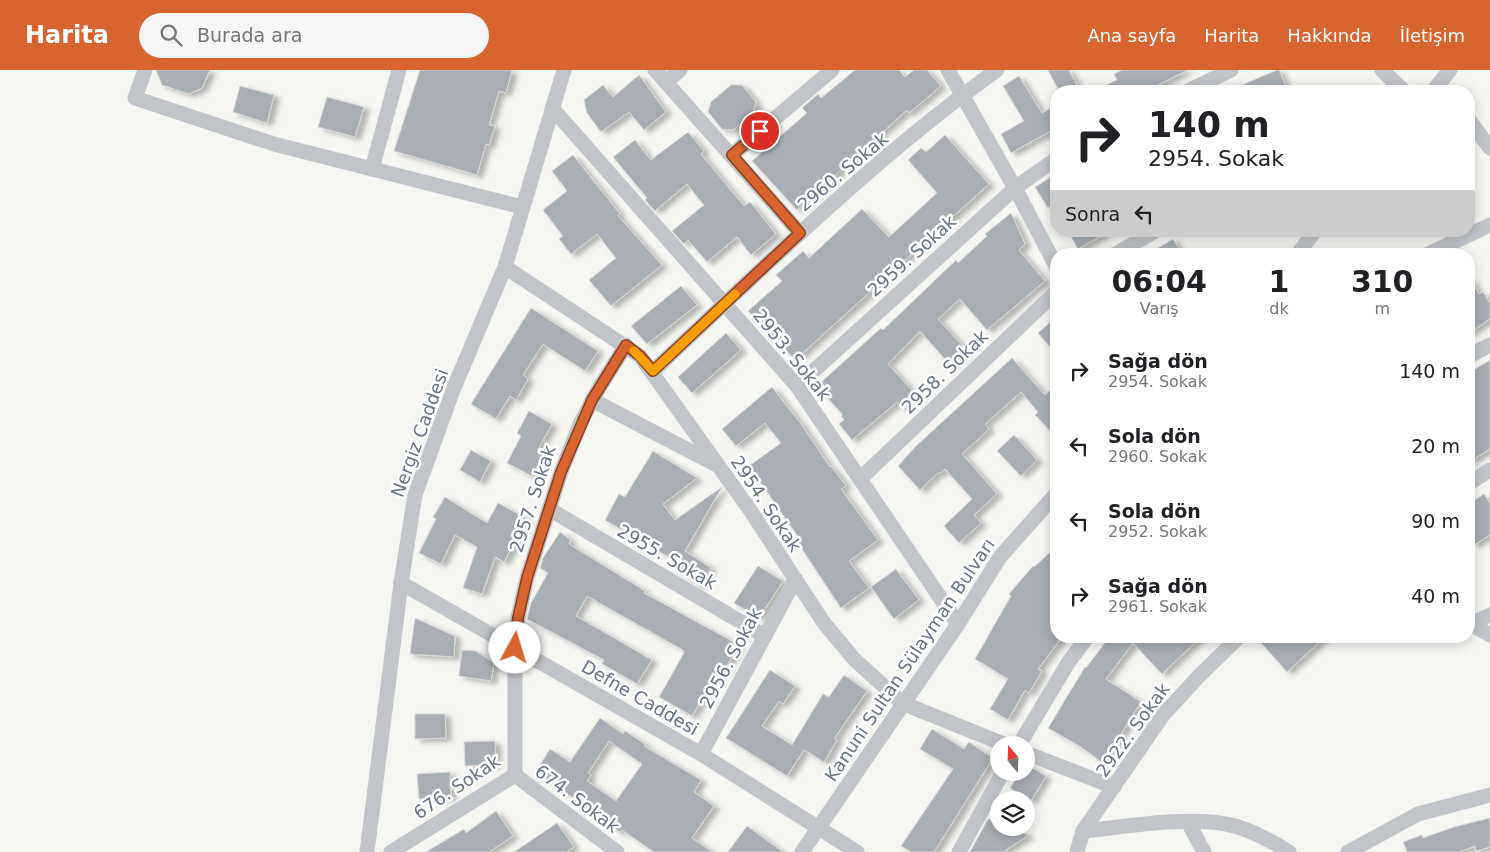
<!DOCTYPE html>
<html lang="tr">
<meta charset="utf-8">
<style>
body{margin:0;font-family:"DejaVu Sans",sans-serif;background:#f6f6f6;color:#202124;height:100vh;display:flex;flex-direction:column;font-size:19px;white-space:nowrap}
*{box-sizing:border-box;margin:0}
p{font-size:16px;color:#757577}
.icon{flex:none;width:28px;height:28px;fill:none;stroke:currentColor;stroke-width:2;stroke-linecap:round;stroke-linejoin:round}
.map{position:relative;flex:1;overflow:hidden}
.details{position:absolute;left:1050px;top:178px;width:425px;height:395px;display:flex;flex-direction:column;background:#fff;border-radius:20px;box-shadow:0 2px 12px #0003}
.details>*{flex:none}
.banner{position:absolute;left:1050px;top:15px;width:425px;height:152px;border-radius:20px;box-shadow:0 2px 12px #0003;background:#fff;color:#202124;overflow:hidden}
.needle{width:32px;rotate:341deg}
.buttons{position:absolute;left:990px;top:666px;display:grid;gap:10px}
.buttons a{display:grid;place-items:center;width:45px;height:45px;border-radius:50%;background:#fff;box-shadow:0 2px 12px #0003;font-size:25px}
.pin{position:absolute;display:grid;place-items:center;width:42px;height:42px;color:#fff;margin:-21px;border:2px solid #fff;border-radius:50%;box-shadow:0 1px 5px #0007}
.me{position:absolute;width:55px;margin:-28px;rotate:6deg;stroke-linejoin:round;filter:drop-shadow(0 0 4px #0008)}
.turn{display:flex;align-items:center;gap:18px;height:105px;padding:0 15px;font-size:22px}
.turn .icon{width:65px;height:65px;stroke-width:2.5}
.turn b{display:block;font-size:35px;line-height:42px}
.then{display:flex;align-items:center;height:48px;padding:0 15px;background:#0003;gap:10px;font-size:19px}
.eta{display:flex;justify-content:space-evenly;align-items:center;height:85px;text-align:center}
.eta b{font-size:30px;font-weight:700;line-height:35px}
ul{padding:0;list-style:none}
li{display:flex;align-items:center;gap:15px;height:75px;padding:0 15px}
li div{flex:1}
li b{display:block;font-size:19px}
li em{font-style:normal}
header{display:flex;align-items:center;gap:30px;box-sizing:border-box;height:70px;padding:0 25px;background:#d86430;color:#fff}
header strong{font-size:24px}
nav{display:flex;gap:28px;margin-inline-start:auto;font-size:18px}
.search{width:350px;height:45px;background:#f6f6f6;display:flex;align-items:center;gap:12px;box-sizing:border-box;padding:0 18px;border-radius:28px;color:#757577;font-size:19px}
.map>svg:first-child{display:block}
.building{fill:#a8aeb4;stroke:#d7d7d5;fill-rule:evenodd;filter:url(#shadow)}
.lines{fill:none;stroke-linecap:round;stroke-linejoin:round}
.minor{stroke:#c1c4c8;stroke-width:15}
.route-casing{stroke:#8c411f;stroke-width:12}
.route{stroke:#d86430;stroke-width:9}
.slow{stroke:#f59e0b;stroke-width:9}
.labels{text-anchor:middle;stroke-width:5;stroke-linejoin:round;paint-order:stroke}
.street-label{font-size:18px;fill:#667382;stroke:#fff}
</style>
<header>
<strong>Harita</strong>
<div class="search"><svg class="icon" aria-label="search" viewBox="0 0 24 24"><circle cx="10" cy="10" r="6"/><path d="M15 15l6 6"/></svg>Burada ara</div>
<nav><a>Ana sayfa</a><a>Harita</a><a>Hakkında</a><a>İletişim</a></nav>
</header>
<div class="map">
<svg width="1490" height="782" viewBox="0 0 1490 782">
<defs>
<filter id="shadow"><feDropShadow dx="5.5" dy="3" stdDeviation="2.5" flood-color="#0004"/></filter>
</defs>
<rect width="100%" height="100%" fill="#f5f6f2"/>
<!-- building -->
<g class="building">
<polygon points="156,0 210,0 202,18 189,24 162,15"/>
<polygon points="420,0 512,0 506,23 499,21 489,55 495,56 489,75 486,74 477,105 394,81"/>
<polygon points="855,0 899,0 905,7 914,0 927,0 941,16 909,43 907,40 797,140 752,91 807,43 802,38 818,24 821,28"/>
<polygon points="1048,0 1069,0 1080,21 1059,21"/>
<polygon points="1122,0 1188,0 1146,21 1093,21 1117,10 1114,4"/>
<polygon points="1279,0 1288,21 1228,21 1277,0"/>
<polygon points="639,5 666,42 644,60 629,42 601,62 587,43 584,30 603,15 613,27"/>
<polygon points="1019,6 1042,43 1056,35 1056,58 1011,83 1001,64 1024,51 1003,16"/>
<polygon points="731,15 742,15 756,32 753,43 733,60 722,59 708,42 711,32"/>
<polygon points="240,16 274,25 267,53 233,42"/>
<polygon points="327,27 364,37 355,67 318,57"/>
<polygon points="688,62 704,81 701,84 744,136 750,132 776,164 751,185 737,167 707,192 688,170 684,174 672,161 704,135 687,114 655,141 645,130 647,128 613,87 635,70 651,90"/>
<polygon points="945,65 989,114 795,290 748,241 782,211 776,205 803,181 809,188 862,139 889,167 937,123 908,90 921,78 926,82"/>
<polygon points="573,85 620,144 618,146 662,195 611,236 589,210 616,188 597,164 571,184 559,169 563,166 543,140 567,121 552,101"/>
<polygon points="1056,104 1056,133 1048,138 1035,117"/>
<polygon points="1011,143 1025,174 1019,180 1045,211 987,260 960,229 938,249 967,281 951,296 920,261 888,294 917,326 903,339 897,332 852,370 839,354 844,350 841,346 843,345 817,316 881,258 883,260 956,190 958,193 987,166 985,164"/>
<polygon points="1068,161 1110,161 1078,179"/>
<polygon points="1173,169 1182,184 1148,184"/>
<polygon points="1469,207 1479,224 1483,222 1490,233 1490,249 1469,263"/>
<polygon points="681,216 697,235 647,274 631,256"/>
<polygon points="531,238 598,281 585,301 543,274 523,305 528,309 516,330 510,326 496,349 471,334"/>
<polygon points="1056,247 1056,284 1038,263"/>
<polygon points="726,263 741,280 692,323 678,307"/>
<polygon points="1012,288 1045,325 1056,315 1056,367 1035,345 1038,342 1021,322 985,354 989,359 962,384 997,424 974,445 981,453 959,473 944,456 972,429 945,399 940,404 939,402 920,420 898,396 915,377"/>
<polygon points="1490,290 1490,379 1469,392 1469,303"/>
<polygon points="772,317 801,354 830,397 831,396 846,416 841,419 878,470 849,491 869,518 841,538 796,470 799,468 749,396 781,373 765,353 736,376 722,359"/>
<polygon points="529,341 552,354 537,381 544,384 532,406 507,393 521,366 517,363"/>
<polygon points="1014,365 1037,390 1021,406 997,381"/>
<polygon points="471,380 491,391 480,412 460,400"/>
<polygon points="653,381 697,408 663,434 675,450 722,417 685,481 711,498 700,516 678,501 683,495 605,450 619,424 625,427"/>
<polygon points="1484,424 1490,433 1490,465 1474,475 1469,467 1469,434"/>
<polygon points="445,427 487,453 498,433 527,449 504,492 495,487 482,524 463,518 477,477 455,465 441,494 419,483 436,449 433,447"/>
<polygon points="560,462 571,470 569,474 645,521 644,523 739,575 722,604 718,602 692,646 659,627 684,583 683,580 587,526 576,546 652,590 637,614 602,594 604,590 527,549 531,533 548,503 540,498 543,488"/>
<polygon points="1056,477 1056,566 1063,566 1038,599 1042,601 1029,623 1025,620 1008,650 990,639 1008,609 975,589 1011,526 1009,524 1033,496 1034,497"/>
<polygon points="758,496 783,511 759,548 734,533"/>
<polygon points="896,499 919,530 894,549 871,517"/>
<polygon points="415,548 455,566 454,587 410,584"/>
<polygon points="1110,566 1202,566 1162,604 1133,573 1106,609 1141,632 1103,693 1081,677 1048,658 1085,597 1086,598"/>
<polygon points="1255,566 1326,566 1287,602"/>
<polygon points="462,580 476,581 494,593 491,611 459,606"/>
<polygon points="770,600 795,616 783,634 779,631 762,656 792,675 823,624 829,627 844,605 867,621 834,669 837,670 824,692 804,680 787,706 726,668"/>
<polygon points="415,644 445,644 446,668 415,669"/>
<path d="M600,648L623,664L625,661L645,674L644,676L701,710L694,722L714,736L692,768L712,782H654L622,760L620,762L601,750L582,737L584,735L535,703L550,679L570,692ZM609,671L642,694L616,731L587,711L591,705L588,703Z"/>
<polygon points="932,659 964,679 969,672 993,688 934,782 911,782 901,776 953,699 920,679"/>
<polygon points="495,671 496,695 465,696 464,672"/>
<polygon points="1026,694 1046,706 1031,731 1010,718 1020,702 1026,702"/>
<polygon points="450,702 451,727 419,729 417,704"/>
<polygon points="496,741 513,766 489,782 426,782 464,759 466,763"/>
<polygon points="1490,748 1490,777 1476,781 1475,776 1459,782 1407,782 1403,772 1422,765 1423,768 1454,757"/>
<polygon points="988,749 999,753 999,758 1009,758 1029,765 1003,782 970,782"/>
<polygon points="557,753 574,777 567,782 514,782"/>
<polygon points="747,756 783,782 728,782"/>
</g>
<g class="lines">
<!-- minor -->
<g class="minor">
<polyline points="145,0 135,28 274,74 522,137"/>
<polyline points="655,0 800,163"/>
<polyline points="948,0 1015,118 1056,196"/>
<polyline points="1382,0 1404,21"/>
<polyline points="666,12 680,0"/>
<polyline points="1188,21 1231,0"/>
<polyline points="1433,21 1450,0"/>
<polyline points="552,38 797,316 958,554"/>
<polyline points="1469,50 1490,78"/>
<polyline points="732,85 832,0"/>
<polyline points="372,99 399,0"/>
<polyline points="1116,184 1155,161"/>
<polyline points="1298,184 1315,161"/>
<polyline points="1428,184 1490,155"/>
<polyline points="505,197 640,286 750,440 824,553 854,589 902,633 1006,675"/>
<polyline points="1469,286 1490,275"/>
<path d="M653,301C763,198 874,88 997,0"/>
<polyline points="797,316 1015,118 1056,89"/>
<polyline points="592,330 715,394"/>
<polyline points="860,409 1056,222"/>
<polyline points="1469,413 1490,400"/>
<polyline points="549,439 765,566"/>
<polyline points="401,513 701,684 857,782"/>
<polyline points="1469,553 1490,565"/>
<polyline points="1470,554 1490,545"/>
<polyline points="1019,675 1068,593 1088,566"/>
<polyline points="1026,683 1114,717"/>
<polyline points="701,684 795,510"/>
<polyline points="515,705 617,782"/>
<polyline points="1188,752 1204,782"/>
<path d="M1083,761C1123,757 1189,746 1226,754C1248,758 1270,770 1289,782"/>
<polyline points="367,782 401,513 415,425 453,320 505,197 564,0"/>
<polyline points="391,782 515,705 515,578 518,548 527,508 561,402 581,352 599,318 626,275"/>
<polyline points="802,782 958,554 1000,487 1056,424"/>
<polyline points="959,782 1003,702"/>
<polyline points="1077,782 1083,761 1163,645 1198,607 1240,566"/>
<polyline points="1348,782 1418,744 1490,725"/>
</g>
</g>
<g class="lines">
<!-- route casing -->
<g class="route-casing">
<polyline id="route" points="515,578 518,548 527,508 561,402 592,330 626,275 640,286 653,301 800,163 732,85 760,61"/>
</g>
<!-- route -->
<use href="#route" class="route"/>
<!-- slow -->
<polyline class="slow" points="634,281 653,301 735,224"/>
</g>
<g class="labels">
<!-- street labels -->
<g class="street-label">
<text transform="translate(843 102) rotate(-40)" y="6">2960. Sokak</text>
<text transform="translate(912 186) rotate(-42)" y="6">2959. Sokak</text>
<text transform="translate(792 285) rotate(51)" y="6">2953. Sokak</text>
<text transform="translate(945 302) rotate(-44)" y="6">2958. Sokak</text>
<text transform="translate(420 363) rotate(-70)" y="6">Nergiz Caddesi</text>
<text transform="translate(533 429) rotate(-72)" y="6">2957. Sokak</text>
<text transform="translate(766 434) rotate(56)" y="6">2954. Sokak</text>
<text transform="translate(667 487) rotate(30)" y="6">2955. Sokak</text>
<text transform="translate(731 588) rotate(-62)" y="6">2956. Sokak</text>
<text transform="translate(910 590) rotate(-56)" y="6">Kanuni Sultan Sülayman Bulvarı</text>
<text transform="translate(640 628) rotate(30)" y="6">Defne Caddesi</text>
<text transform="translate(1133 660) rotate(-54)" y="6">2922. Sokak</text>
<text transform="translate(457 717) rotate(-34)" y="6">676. Sokak</text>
<text transform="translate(577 729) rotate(37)" y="6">674. Sokak</text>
</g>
</g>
</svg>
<div class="buttons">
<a><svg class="needle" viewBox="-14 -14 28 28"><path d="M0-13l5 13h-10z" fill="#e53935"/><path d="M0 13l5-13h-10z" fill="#757577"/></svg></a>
<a><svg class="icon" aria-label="layers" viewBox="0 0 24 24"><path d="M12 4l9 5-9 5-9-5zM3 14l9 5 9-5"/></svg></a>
</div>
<div class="pin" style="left:760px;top:61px;background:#d93025"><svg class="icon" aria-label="arrive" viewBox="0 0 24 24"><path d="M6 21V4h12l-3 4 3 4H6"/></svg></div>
<svg class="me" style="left:515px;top:578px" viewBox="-20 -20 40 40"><circle r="19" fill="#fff"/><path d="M0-13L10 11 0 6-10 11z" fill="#d86430"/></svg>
<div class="banner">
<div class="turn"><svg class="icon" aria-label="right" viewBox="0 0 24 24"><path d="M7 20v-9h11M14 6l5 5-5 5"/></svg><div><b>140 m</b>2954. Sokak</div></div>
<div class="then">Sonra<svg class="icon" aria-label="left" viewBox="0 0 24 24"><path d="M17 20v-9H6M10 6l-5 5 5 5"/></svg></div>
</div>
<section class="details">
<div class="eta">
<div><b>06:04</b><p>Varış</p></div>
<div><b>1</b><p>dk</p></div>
<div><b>310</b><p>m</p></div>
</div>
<ul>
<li><svg class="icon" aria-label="right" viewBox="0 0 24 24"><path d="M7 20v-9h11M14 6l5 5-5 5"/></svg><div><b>Sağa dön</b><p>2954. Sokak</p></div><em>140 m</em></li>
<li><svg class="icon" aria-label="left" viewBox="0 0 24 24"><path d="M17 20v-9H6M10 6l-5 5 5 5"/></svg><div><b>Sola dön</b><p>2960. Sokak</p></div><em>20 m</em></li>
<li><svg class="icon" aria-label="left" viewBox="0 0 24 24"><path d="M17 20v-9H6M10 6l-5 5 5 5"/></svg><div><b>Sola dön</b><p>2952. Sokak</p></div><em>90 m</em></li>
<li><svg class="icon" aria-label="right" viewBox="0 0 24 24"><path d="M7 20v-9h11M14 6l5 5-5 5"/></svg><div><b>Sağa dön</b><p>2961. Sokak</p></div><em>40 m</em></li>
</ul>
</section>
</div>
